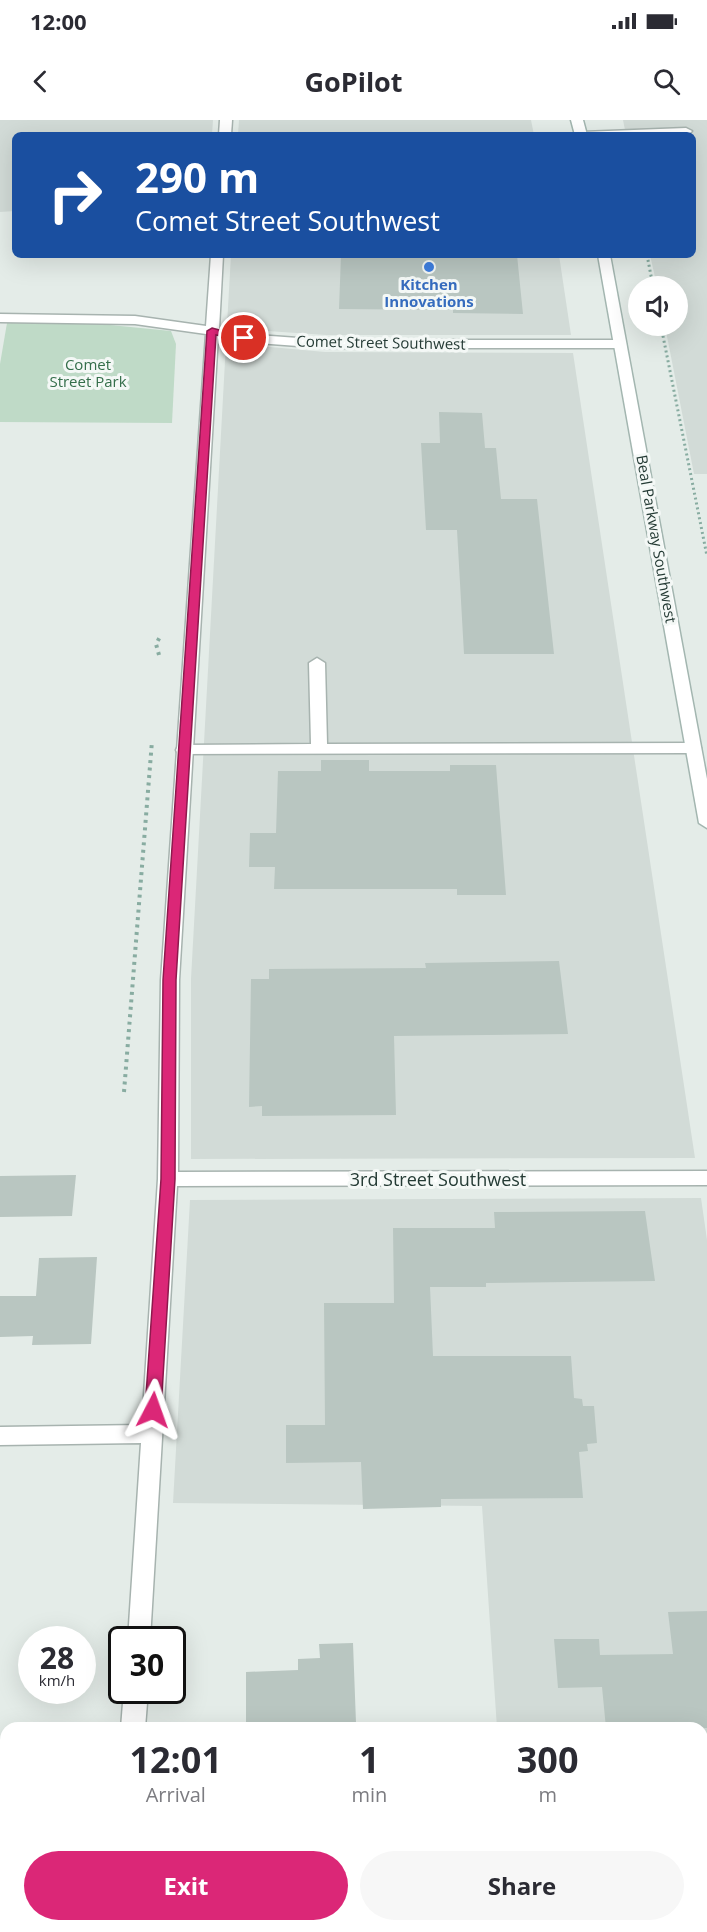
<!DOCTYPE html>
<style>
body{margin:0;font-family:"Open Sans",sans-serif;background:#f7f7f7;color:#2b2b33;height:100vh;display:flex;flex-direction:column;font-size:22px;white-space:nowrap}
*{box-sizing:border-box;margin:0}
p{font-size:20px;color:#7c7c81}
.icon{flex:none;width:33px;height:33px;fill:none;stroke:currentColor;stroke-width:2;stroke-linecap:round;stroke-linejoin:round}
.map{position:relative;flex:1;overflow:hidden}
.side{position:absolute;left:0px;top:1602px;width:708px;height:210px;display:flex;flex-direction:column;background:#fff;border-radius:18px 18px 0 0;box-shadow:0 6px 24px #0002}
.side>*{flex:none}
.hud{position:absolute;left:12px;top:12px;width:684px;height:126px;border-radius:9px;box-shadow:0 6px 24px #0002;background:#1a4fa0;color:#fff;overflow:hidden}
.fabs{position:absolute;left:628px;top:156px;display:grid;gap:12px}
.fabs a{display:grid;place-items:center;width:60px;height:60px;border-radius:50%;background:#fff;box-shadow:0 6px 24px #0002;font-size:30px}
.speed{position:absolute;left:18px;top:1506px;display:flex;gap:12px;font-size:30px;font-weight:700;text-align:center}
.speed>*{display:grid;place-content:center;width:78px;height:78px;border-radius:50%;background:#fff;box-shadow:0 6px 24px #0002;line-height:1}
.speed small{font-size:15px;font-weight:400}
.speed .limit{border:3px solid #111;border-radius:9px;background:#fff;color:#111}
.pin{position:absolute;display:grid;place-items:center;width:51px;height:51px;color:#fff;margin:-26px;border:3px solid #fff;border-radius:50%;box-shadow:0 2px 6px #0007}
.me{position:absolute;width:66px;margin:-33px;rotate:4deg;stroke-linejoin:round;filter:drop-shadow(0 0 4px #0008)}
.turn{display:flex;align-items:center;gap:21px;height:126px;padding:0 24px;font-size:27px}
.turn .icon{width:78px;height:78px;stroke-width:2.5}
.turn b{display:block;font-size:42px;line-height:51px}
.eta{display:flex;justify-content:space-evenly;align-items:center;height:102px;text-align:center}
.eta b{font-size:36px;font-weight:700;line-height:42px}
.action{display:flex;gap:12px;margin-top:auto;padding:12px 24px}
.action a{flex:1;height:69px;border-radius:36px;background:#db2777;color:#fff;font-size:24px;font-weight:700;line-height:69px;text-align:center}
.action a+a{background:#f7f7f7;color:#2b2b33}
.status{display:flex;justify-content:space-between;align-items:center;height:42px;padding:0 30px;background:#fff;direction:ltr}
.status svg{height:16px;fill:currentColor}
header{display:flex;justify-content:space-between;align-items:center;height:78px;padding:0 24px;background:#fff;font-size:27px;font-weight:700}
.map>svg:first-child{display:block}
.built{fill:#d2dbd7}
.green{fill:#bfdac7}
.building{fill:#b9c6c1}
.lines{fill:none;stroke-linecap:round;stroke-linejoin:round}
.lane-casing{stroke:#a7b3af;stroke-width:3}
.street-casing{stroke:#a7b3af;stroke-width:3}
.secondary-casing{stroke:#a3b6b0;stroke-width:3}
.path-far1{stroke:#88aca1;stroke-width:3;stroke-dasharray:2 3;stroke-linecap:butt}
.path{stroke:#88aca1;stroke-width:4;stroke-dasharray:3 4.5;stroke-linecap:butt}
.lane{fill:#fff;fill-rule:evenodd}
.street{fill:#fff;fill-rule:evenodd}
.secondary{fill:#fff;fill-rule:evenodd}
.route{fill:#db2777;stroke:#8e194d;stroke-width:1.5}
.shop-dot{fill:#3f7fe0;stroke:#f4f8f6;stroke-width:2}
.labels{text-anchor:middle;stroke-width:6;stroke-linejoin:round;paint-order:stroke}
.far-shop-label{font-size:15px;font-weight:bold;fill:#366cbe;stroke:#f4f8f6}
.far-street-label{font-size:15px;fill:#253b35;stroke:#f4f8f6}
.far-park-label{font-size:15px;fill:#346e4a;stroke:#f4f8f6}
.street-label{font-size:18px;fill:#253b35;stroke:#f4f8f6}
</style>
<div class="status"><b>12:00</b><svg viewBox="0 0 49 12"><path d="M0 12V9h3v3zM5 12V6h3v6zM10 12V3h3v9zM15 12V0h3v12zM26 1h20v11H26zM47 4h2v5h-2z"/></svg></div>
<header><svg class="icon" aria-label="back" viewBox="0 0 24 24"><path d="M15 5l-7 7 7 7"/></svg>GoPilot<svg class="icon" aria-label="search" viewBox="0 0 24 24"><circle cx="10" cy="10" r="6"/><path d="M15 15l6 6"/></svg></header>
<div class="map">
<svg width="707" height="1812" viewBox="0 0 707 1812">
<rect width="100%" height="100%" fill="#e4ece8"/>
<!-- built -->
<g class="built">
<polygon points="0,0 213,0 212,15 15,15 15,91 0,92"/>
<polygon points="239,0 531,0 534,15 238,15"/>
<polygon points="623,0 707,0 707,354 694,354 665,206 678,206 678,166 657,166 650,135 693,135 693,15 626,15"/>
<polygon points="231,135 559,135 571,215 326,215 267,211 227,205"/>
<polygon points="226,223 325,232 573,233 695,1038 191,1039 191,859"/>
<polygon points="701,1078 707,1120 707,1672 702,1672 702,1608 497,1608 482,1386 173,1383 190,1080"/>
</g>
<!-- green -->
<polygon class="green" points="7,203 100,204 171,211 176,224 172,303 0,302 0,244"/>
<!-- building -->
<g class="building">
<polygon points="341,135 517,135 523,194 453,193 453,190 339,189"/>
<polygon points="439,292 482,293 485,328 496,328 501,379 537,379 554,534 464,534 457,410 426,410 421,323 440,323"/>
<polygon points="321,640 369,640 369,651 450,651 450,645 496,645 506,775 457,775 457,769 274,769 275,747 249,747 250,713 276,713 278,651 321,651"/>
<polygon points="559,841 568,914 394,916 396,995 262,996 262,986 249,987 251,859 269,859 269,849 426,848 425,843"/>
<polygon points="76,1055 72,1096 0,1097 0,1056"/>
<polygon points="645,1091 655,1161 486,1163 486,1167 430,1167 433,1236 571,1236 574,1278 582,1279 583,1286 594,1286 597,1323 587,1324 588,1331 579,1332 583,1378 441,1379 441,1387 363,1389 361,1342 286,1343 286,1305 325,1305 324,1183 394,1183 393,1108 495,1108 494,1092"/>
<polygon points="97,1137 91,1224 32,1225 33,1216 0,1217 0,1176 36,1176 39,1138"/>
<polygon points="707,1491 707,1608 606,1608 602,1567 558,1568 554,1519 599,1519 600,1535 673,1534 668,1492"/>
<polygon points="353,1523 356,1603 246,1606 246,1552 298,1550 298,1539 320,1538 319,1524"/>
</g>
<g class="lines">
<!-- lane casing -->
<g class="lane-casing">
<g id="lane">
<polygon points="686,8 692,11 690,13 576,15 582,12"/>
<polygon points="317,538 325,543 327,624 693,623 701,628 693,633 178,634 176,630 178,626 184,625 311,624 309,543"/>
</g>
</g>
<!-- street casing -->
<g class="street-casing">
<g id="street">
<polygon points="220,0 232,0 231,15 219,15"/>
<polygon points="211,135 223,135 219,209 244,214 325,220 620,220 626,224 620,228 325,228 244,222 218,216 179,860 178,1052 707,1051 707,1065 177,1066 150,1520 128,1520 141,1323 0,1325 0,1307 142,1305 158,1059 161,860 206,214 135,204 0,202 0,194 135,196 206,206"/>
<polygon points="124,1570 148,1570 145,1608 121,1608"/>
<rect x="702" y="1692" width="5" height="24"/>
<rect x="109" y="1806" width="24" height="6"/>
</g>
</g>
<!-- secondary casing -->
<g class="secondary-casing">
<g id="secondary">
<polygon points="571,0 583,0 587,15 575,15"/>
<polygon points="598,135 610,135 707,659 707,708 699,703"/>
</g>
</g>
<!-- path-far1 -->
<g class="path-far1">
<polyline points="647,135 653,166"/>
<polyline points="661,206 707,436"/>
</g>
<!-- path -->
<g class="path">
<polyline points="159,535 156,524 161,515"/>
<polyline points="124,972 152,621"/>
</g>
<!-- lane -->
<use href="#lane" class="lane"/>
<!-- street -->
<use href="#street" class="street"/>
<!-- secondary -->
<use href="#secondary" class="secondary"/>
</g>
<!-- route -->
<polygon class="route" points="212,208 249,218 244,221 216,215 176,860 175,1059 161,1290 159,1295 147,1295 145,1290 161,1059 163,860 207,211"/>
<!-- markers -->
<circle class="shop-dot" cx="429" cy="147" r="6"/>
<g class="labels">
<!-- far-shop labels -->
<g class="far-shop-label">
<text x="429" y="170">Kitchen<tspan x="429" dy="17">Innovations</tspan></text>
</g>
<!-- far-street labels -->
<g class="far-street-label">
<text transform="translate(381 223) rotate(1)" y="5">Comet Street Southwest</text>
<text transform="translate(656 419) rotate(80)" y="5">Beal Parkway Southwest</text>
</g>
<!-- far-park labels -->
<g class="far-park-label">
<text x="88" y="250">Comet<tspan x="88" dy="17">Street Park</tspan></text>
</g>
<!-- street labels -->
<g class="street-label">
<text x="438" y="1066">3rd Street Southwest</text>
</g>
</g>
</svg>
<div class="fabs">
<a><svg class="icon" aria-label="sound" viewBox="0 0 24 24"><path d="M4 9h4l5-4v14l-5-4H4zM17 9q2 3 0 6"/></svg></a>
</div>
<div class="speed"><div>28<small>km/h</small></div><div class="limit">30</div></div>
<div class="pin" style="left:244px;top:218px;background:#d93025"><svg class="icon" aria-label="arrive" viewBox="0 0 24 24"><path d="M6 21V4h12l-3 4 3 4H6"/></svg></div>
<svg class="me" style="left:153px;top:1290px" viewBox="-20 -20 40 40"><path d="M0-17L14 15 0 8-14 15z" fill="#db2777" stroke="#fff" stroke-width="4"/></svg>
<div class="hud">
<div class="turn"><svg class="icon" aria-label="right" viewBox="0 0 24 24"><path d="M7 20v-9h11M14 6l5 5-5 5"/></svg><div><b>290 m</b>Comet Street Southwest</div></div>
</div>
<section class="side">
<div class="eta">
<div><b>12:01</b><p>Arrival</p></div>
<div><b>1</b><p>min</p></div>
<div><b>300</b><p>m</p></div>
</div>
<div class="action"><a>Exit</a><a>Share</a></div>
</section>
</div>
